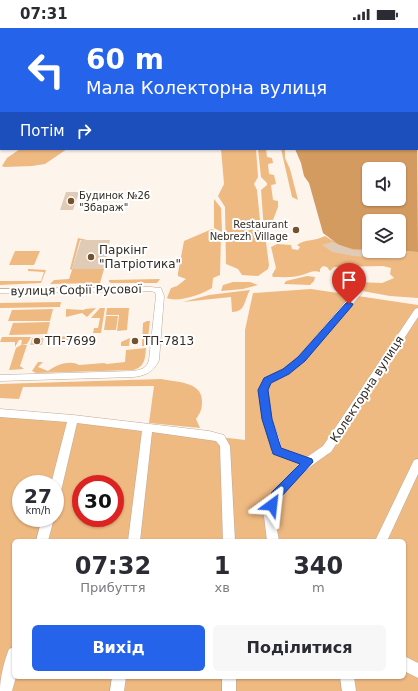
<!DOCTYPE html>
<html lang="uk">
<meta charset="utf-8">
<style>
body{margin:0;font-family:"DejaVu Sans",sans-serif;background:#f7f7f7;color:#2b2b33;height:100vh;display:flex;flex-direction:column;font-size:15px;white-space:nowrap}
*{box-sizing:border-box;margin:0}
p{font-size:13px;color:#7c7c81}
.icon{flex:none;width:22px;height:22px;fill:none;stroke:currentColor;stroke-width:2;stroke-linecap:round;stroke-linejoin:round}
.map{position:relative;flex:1;overflow:hidden}
.drawer{position:absolute;left:12px;top:511px;width:394px;height:140px;display:flex;flex-direction:column;background:#fff;border-radius:6px;box-shadow:0 1px 3px #0004}
.drawer>*{flex:none}
.guide{position:absolute;left:0px;top:0px;width:418px;height:122px;box-shadow:0 1px 3px #0004;background:#2563eb;color:#fff;overflow:hidden}
.tools{position:absolute;left:362px;top:134px;display:grid;gap:8px}
.tools a{display:grid;place-items:center;width:44px;height:44px;border-radius:6px;background:#fff;box-shadow:0 1px 3px #0004;font-size:20px}
.speed{position:absolute;left:12px;top:447px;display:flex;gap:8px;font-size:20px;font-weight:700;text-align:center}
.speed>*{display:grid;place-content:center;width:52px;height:52px;border-radius:50%;background:#fff;box-shadow:0 1px 3px #0004;line-height:1}
.speed small{font-size:10px;font-weight:400}
.speed .limit{border:6px solid #d22;background:#fff;color:#111}
.pin{position:absolute;display:grid;place-items:center;width:34px;height:34px;color:#fff;margin:-41px -17px;border-radius:50% 50% 50% 0;rotate:-45deg;box-shadow:0 0 4px #0007}
.pin .icon{rotate:45deg}
.me{position:absolute;width:44px;margin:-22px;rotate:30deg;stroke-linejoin:round;filter:drop-shadow(0 0 3px #0008)}
.turn{display:flex;align-items:center;gap:14px;height:84px;padding:0 20px;font-size:18px}
.turn .icon{width:52px;height:52px;stroke-width:2.5}
.turn b{display:block;font-size:28px;line-height:34px}
.then{display:flex;align-items:center;height:38px;padding:0 20px;background:#0003;gap:8px;font-size:15px}
.eta{display:flex;justify-content:space-evenly;align-items:center;height:68px;text-align:center}
.eta b{font-size:24px;font-weight:600;line-height:28px}
.cta{display:flex;gap:8px;margin-top:auto;padding:8px 20px}
.cta a{flex:1;height:46px;border-radius:6px;background:#2563eb;color:#fff;font-size:16px;font-weight:600;line-height:46px;text-align:center}
.cta a+a{background:#f7f7f7;color:#2b2b33}
.status{display:flex;justify-content:space-between;align-items:center;height:28px;padding:0 20px;background:#fff;direction:ltr}
.status svg{height:11px;fill:currentColor}
.map>svg:first-child{display:block}
.green{fill:#efb982;fill-rule:evenodd}
.water{fill:#d49b61;fill-rule:evenodd}
.building{fill:#e0cbb7}
.lines{fill:none;stroke-linecap:round;stroke-linejoin:round}
.minor-casing{stroke:#beaa97;stroke-width:1}
.minor{fill:#fff;fill-rule:evenodd}
.route{fill:#2563eb;stroke:#184099}
.poi-dot{fill:#76522c;stroke:#fff;stroke-width:1.5}
.labels{text-anchor:middle;stroke-width:4;stroke-linejoin:round;paint-order:stroke}
.far-poi-label{font-size:10px;fill:#342c24;stroke:#fff;text-anchor:start}
.poi-label{font-size:12px;fill:#342c24;stroke:#fff;text-anchor:start}
.street-label{font-size:12px;fill:#342c24;stroke:#fff}
</style>
<div class="status"><b>07:31</b><svg viewBox="0 0 49 12"><path d="M0 12V9h3v3zM5 12V6h3v6zM10 12V3h3v9zM15 12V0h3v12zM26 1h20v11H26zM47 4h2v5h-2z"/></svg></div>
<div class="map">
<svg width="418" height="663" viewBox="0 0 418 663">
<rect width="100%" height="100%" fill="#fdf4ec"/>
<!-- green -->
<g class="green">
<polygon points="20,121 67,121 45,136 32,138 4,139 2,138 7,130"/>
<polygon points="221,121 256,121 258,149 254,156 257,162 261,203 265,207 269,237 268,241 258,248 242,247 238,241 226,236 225,179 218,168 224,156"/>
<polygon points="258,121 266,121 267,129 272,130 273,135 268,136 269,146 274,147 276,156 271,157 273,172 278,173 278,179 268,205 266,205 264,202 261,162 267,157 267,155 261,149"/>
<polygon points="281,121 285,121 285,130 290,141 298,172 292,169"/>
<polygon points="214,171 221,180 222,204 214,200"/>
<path d="M212,201L221,208L220,247L213,250L212,260C203,266 178,275 167,270L171,260L177,258L186,251L178,248V245L184,213Z"/>
<path d="M325,208C341,218 350,221 369,222V223L418,224V270L390,268L335,258L336,256L356,254L382,255L394,250L390,246L391,240L383,238L334,239L330,243L327,239L323,238L320,241V244C313,242 309,245 302,247C293,250 283,249 273,249L272,247L276,240L271,219L277,216L291,217L292,221L298,222L300,219L297,217C305,211 316,213 325,208Z"/>
<polygon points="78,210 87,212 80,212 72,241 104,241 100,255 50,256 54,252 69,251 72,242 70,241"/>
<polygon points="15,223 40,223 34,237 9,237"/>
<polygon points="28,241 46,242 41,255 0,257 0,253 41,253 44,244 28,243"/>
<polygon points="307,248 315,249 314,253 310,257 284,256 286,253"/>
<polygon points="160,251 157,255 111,255 109,254 109,252"/>
<polygon points="233,254 250,254 258,257 243,261 221,263 223,257"/>
<path d="M311,261L418,277V663H0V386L145,400L245,412V302L253,265ZM21,456H55V490H21ZM81,456H115V490H81ZM14,513H404V649H14Z"/>
<path d="M250,262C244,272 246,284 232,284L231,269L183,274L209,267Z"/>
<polygon points="61,274 60,279 0,280 0,275"/>
<polygon points="96,280 87,289 82,285 66,289 66,281 84,282 85,281"/>
<polygon points="100,280 105,280 101,305 93,305 94,300 98,300 100,290 91,290"/>
<polygon points="107,280 129,280 127,302 117,303 119,287 106,287"/>
<polygon points="53,281 50,293 8,293 12,282"/>
<polygon points="106,288 118,288 116,302 104,302"/>
<polygon points="147,293 150,293 147,318 121,318 121,314 130,310 129,318 142,318 143,295"/>
<polygon points="50,294 47,306 9,307 13,295"/>
<polygon points="86,308 86,312 50,312 46,309 31,309"/>
<polygon points="2,309 31,309 27,316 21,317 22,312 19,312 15,319 15,314 0,314"/>
<polygon points="21,317 27,317 20,338 24,341 9,342 16,320"/>
<path d="M146,320C145,331 145,339 133,342L36,345L32,343L38,334H43L38,339L48,343C57,336 71,332 79,337L104,335L107,336L125,334L126,322Z"/>
<path d="M161,351C175,354 202,353 202,373C202,381 201,384 196,391L200,400L149,395L154,358L23,359L19,371L0,370V356Z"/>
</g>
<!-- water -->
<g class="water">
<polygon points="275,0 418,0 418,20 417,1"/>
<path d="M417,89L418,224L397,223H399V193H369V222L353,221L339,217L323,205L309,155L304,148L301,135L295,121H417ZM369,141H399V171H369Z"/>
</g>
<!-- building -->
<g class="building">
<polygon points="66,164 79,164 73,182 60,182"/>
<polygon points="81,212 110,212 104,241 72,241"/>
<polygon points="332,214 353,222 397,224 399,231 353,228 332,224 322,217"/>
<polygon points="32,310 44,310 42,317 30,317"/>
</g>
<g class="lines">
<!-- minor casing -->
<g class="minor-casing">
<g id="minor">
<rect x="0" y="38" width="1" height="2"/>
<path d="M150,259L161,260L164,268L159,332C154,344 145,348 133,349L0,353V347L133,343C141,342 147,340 149,332L156,268L155,264L150,263L0,265V261Z"/>
<path d="M355,263H361L362,265L304,333L289,346L271,355L268,362L272,391L280,413L281,421L307,429L323,418L415,281L418,280V289L331,424C311,437 277,463 276,488C275,496 278,505 279,513H267L264,488L270,467L300,435L272,426L270,413L262,391L258,362L265,351L283,342L298,329Z"/>
<polygon points="0,381 73,387 209,403 224,407 230,418 235,513 223,513 220,418 216,413 152,404 140,513 128,513 142,403 77,395 61,463 59,466 55,468 55,456 51,456 67,394 0,389"/>
<polygon points="418,431 418,446 387,513 375,513 414,432"/>
<polygon points="42,490 54,490 48,513 36,513"/>
<path d="M14,619V649H16L12,663H0C0,649 4,634 9,621Z"/>
<polygon points="404,628 418,635 418,650 404,643"/>
<polygon points="112,649 126,649 124,663 110,663"/>
<rect x="222" y="649" width="14" height="14"/>
<polygon points="340,649 354,649 356,663 342,663"/>
</g>
</g>
<!-- minor -->
<use href="#minor" class="minor"/>
</g>
<!-- route -->
<polygon class="route" points="349,274 353,276 352,278 305,333 289,346 271,355 268,362 272,391 281,420 312,431 313,434 281,469 277,481 272,482 268,481 267,477 272,464 300,436 273,426 262,391 258,362 264,350 283,341 298,329 346,275"/>
<!-- markers -->
<g class="poi-dot">
<circle cx="71" cy="173" r="4"/>
<circle cx="296" cy="202" r="4"/>
<circle cx="91" cy="229" r="4"/>
<circle cx="37" cy="313" r="4"/>
<circle cx="135" cy="313" r="4"/>
</g>
<g class="labels">
<!-- far-poi labels -->
<g class="far-poi-label">
<text x="79" y="171">Будинок №26<tspan x="79" dy="12">"Збараж"</tspan></text>
<text x="288" y="200" text-anchor="end">Restaurant<tspan x="288" dy="12">Nebrezh Village</tspan></text>
</g>
<!-- poi labels -->
<g class="poi-label">
<text x="99" y="226">Паркінг<tspan x="99" dy="14">"Патріотика"</tspan></text>
<text x="45" y="317">ТП-7699</text>
<text x="143" y="317">ТП-7813</text>
</g>
<!-- street labels -->
<g class="street-label">
<text transform="translate(76 262) rotate(-1)" y="4">вулиця Софії Русової</text>
<text transform="translate(367 361) rotate(-57)" y="4">Колекторна вулиця</text>
</g>
</g>
</svg>
<div class="tools">
<a><svg class="icon" aria-label="sound" viewBox="0 0 24 24"><path d="M4 9h4l5-4v14l-5-4H4zM17 9q2 3 0 6"/></svg></a>
<a><svg class="icon" aria-label="layers" viewBox="0 0 24 24"><path d="M12 4l9 5-9 5-9-5zM3 14l9 5 9-5"/></svg></a>
</div>
<div class="speed"><div>27<small>km/h</small></div><div class="limit">30</div></div>
<div class="pin" style="left:349px;top:276px;background:#d93025"><svg class="icon" aria-label="arrive" viewBox="0 0 24 24"><path d="M6 21V4h12l-3 4 3 4H6"/></svg></div>
<svg class="me" style="left:272px;top:477px" viewBox="-20 -20 40 40"><path d="M0-17L14 15 0 8-14 15z" fill="#2563eb" stroke="#fff" stroke-width="4"/></svg>
<div class="guide">
<div class="turn"><svg class="icon" aria-label="left" viewBox="0 0 24 24"><path d="M17 20v-9H6M10 6l-5 5 5 5"/></svg><div><b>60 m</b>Мала Колекторна вулиця</div></div>
<div class="then">Потім<svg class="icon" aria-label="right" viewBox="0 0 24 24"><path d="M7 20v-9h11M14 6l5 5-5 5"/></svg></div>
</div>
<section class="drawer">
<div class="eta">
<div><b>07:32</b><p>Прибуття</p></div>
<div><b>1</b><p>хв</p></div>
<div><b>340</b><p>m</p></div>
</div>
<div class="cta"><a>Вихід</a><a>Поділитися</a></div>
</section>
</div>
